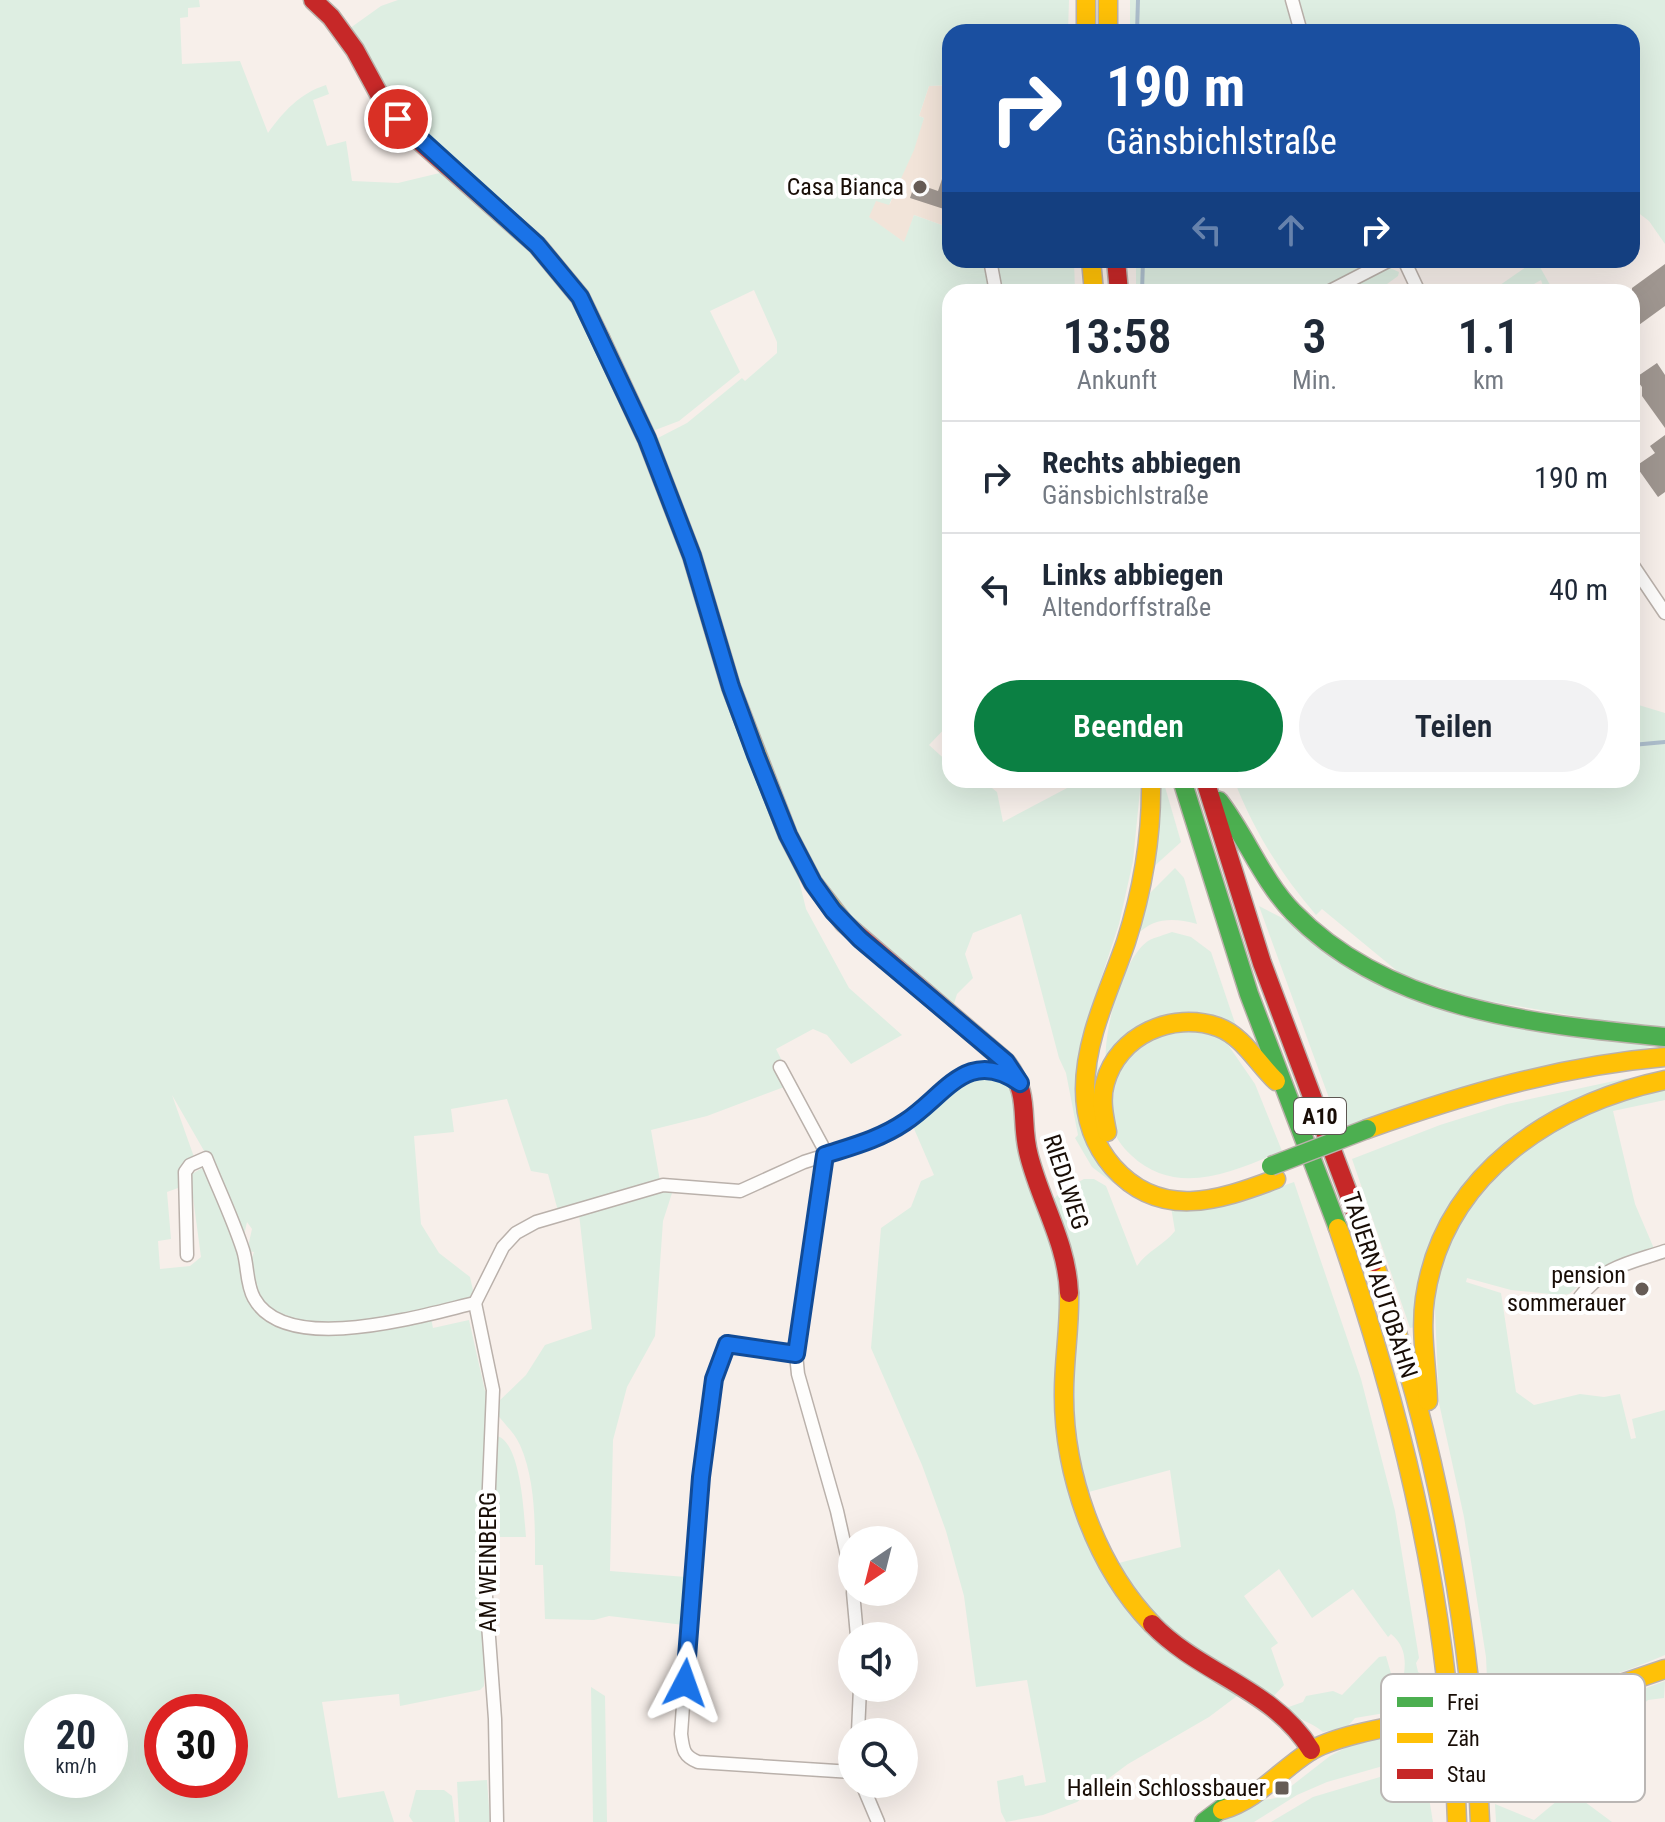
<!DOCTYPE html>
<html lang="de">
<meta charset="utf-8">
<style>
body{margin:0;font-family:"Roboto Condensed",sans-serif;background:#f2f2f3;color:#1f2937;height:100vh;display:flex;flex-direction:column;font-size:30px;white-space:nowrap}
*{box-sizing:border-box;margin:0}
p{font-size:26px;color:#747a83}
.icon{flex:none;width:44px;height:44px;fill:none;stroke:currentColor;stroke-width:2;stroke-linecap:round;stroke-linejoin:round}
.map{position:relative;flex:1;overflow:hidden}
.panel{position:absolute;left:942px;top:284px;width:698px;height:504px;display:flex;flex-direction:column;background:#fff;border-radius:24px;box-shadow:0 8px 32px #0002}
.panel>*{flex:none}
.hud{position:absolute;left:942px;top:24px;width:698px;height:244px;border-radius:24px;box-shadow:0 8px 32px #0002;background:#1a4fa0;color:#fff;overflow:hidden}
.needle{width:52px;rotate:215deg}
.fabs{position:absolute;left:838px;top:1526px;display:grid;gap:16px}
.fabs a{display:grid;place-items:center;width:80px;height:80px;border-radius:50%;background:#fff;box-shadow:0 8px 32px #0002;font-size:40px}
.speed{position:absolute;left:24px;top:1694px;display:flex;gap:16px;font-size:40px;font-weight:700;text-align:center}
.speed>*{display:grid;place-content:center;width:104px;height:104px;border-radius:50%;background:#fff;box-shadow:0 8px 32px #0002;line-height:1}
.speed small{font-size:20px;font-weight:400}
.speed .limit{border:12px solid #d22;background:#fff;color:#111}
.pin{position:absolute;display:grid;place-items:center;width:68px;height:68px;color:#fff;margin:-34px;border:4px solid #fff;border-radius:50%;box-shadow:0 2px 8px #0007}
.me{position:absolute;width:88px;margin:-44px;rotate:4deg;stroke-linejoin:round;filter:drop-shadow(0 0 6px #0008)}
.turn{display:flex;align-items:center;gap:28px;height:168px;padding:0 32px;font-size:36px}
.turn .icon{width:104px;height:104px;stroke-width:2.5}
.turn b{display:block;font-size:56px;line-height:68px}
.lanes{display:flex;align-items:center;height:76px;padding:0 32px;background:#0003;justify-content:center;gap:40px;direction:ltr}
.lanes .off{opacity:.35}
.eta{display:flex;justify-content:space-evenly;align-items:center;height:136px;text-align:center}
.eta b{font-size:48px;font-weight:600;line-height:56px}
.button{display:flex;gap:16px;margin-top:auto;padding:16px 32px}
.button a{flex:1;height:92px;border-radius:48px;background:#0b8043;color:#fff;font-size:32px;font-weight:600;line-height:92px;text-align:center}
.button a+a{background:#f2f2f3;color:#1f2937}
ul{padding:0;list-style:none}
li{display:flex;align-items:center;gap:24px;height:112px;padding:0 32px;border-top:2px solid #e0e1e3}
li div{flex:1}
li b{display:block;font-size:30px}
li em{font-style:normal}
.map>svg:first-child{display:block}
.commercial{fill:#f2e4d9}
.green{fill:#deeee2;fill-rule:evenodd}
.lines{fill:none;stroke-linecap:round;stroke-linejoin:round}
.stream{stroke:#adbecc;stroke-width:4}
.building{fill:#9f9690}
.street-casing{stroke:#bab1ab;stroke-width:15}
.fast-casing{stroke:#bab1ab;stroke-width:21}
.slow-casing{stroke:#bab1ab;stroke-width:21}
.jam-casing{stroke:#bab1ab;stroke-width:21}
.street{stroke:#fefdfc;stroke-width:12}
.fast{stroke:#4caf50;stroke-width:18}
.slow{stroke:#ffc107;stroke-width:18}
.jam{stroke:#c62828;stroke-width:18}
.fast-bridge-casing{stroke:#bab1ab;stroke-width:21;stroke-linecap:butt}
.slow-bridge-casing{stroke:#bab1ab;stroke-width:21;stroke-linecap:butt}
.fast-bridge{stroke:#4caf50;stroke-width:18}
.slow-bridge{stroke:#ffc107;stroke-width:18}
.route-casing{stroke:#114b97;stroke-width:20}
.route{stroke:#1a73e8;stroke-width:14}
.poi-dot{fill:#665c56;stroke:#fff;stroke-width:3}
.labels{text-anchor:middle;stroke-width:8;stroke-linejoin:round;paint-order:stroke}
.shield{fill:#fff;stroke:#5d5651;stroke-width:2}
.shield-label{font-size:22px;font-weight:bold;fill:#180d06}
.poi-label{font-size:24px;fill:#180d06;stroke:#fff;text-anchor:end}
.street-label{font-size:24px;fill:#180d06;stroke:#fff}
.key{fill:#fff;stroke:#bab6b4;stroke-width:2}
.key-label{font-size:22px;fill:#180d06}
</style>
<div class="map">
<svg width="1665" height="1822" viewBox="0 0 1665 1822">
<rect width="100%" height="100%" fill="#f7efea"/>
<!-- commercial -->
<polygon class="commercial" points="950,85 950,228 914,215 905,243 868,217 876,200 890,204 924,118 919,116 929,86"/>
<!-- green -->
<g class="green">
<path d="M0,0H199L200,7L188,8V17L180,18L182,64L240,61L268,133C283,112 300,93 326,85L329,94L313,100L327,146L346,141L352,181L398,183L448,171L510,224L580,303L681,537L791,847L806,909L849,988L902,1035L851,1064L827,1035L813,1029L776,1049L784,1065V1087L707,1116L651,1130L660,1181L558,1211L548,1174L531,1171L507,1099L451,1109L454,1132L414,1136L421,1224L439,1253L470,1277L475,1299C431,1308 323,1336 284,1320C272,1315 260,1300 255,1288C251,1276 249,1264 254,1252L247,1251L252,1229L247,1222C240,1253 240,1258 248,1288C267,1359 378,1325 431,1318L433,1328L469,1320L485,1391L489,1390L484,1686L480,1690L400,1706L399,1694L322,1702L338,1798L384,1791L394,1822H0ZM172,1095L211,1163L190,1175L201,1257L190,1266L160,1269L158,1241L171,1239L167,1192L178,1188L194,1157ZM42,1712H110V1780H42ZM162,1712H230V1780H162Z"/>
<polygon points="398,0 1069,0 1068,32 950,32 950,85 929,86 919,116 924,118 914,150 889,205 876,201 869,217 904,242 914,215 950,228 950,260 985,260 991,292 950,292 950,723 929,745 950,764 950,780 982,780 997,792 1003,822 1069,787 1065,780 1141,780 1133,861 1119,924 1091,1009 1113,1183 1092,1167 1075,1138 1078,1135 1066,1073 1059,1058 1021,914 973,933 965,954 973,978 957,994 951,1013 833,906 790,830 654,440 687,423 742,378 745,381 777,353 777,342 754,290 710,311 740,372 679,421 650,432 573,273 560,257 549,252 396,114 346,31 381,6"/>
<polygon points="1130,0 1288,0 1297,32 1130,32"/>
<polygon points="1295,0 1665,0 1665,244 1649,221 1632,208 1632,32 1304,32"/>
<polygon points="993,260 1074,260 1075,292 998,292"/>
<polygon points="1136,260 1379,260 1318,292 1136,292"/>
<polygon points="1536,260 1554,292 1545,292 1541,280 1520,292 1490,292"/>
<polygon points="1390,268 1399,272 1398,276 1376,292 1341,292"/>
<path d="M1632,703L1665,713V1028L1640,1027L1476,999L1402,975L1322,909L1316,915C1280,873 1254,831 1234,780H1632Z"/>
<polygon points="1159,780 1163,780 1181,842 1151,869"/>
<path d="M1175,868L1184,878L1197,924C1174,918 1154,917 1137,935L1150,893Z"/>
<polygon points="1259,906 1296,925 1381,984 1661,1044 1341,1131"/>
<path d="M1172,932L1191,937L1211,952L1238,1032L1203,1016L1106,1063C1103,1032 1122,959 1148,941C1155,937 1165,935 1172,932Z"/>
<path d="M1199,1028L1224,1039L1255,1084L1282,1151C1233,1172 1176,1198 1131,1155C1123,1148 1113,1135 1112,1124C1110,1107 1116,1084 1118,1067L1162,1031Z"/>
<polygon points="989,1073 1012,1082 1064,1271 1061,1416 1125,1597 1236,1691 1237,1696 1209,1717 1128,1764 1077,1802 1043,1815 1006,1822 1001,1812 997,1781 1023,1775 1025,1786 1046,1782 1027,1680 976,1687 964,1596 946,1531 922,1465 871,1348 881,1228 911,1207 921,1181 934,1175 912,1124 970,1077"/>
<polygon points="1628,1078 1476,1172 1415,1327 1410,1328 1352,1159 1440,1125 1507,1104"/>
<path d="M1665,1086V1100L1613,1111L1635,1204L1655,1251L1618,1262L1593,1274L1569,1294L1560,1295L1511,1290L1467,1278L1466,1282L1501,1293L1516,1392L1534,1405L1580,1394L1604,1397L1620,1394L1631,1439L1636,1438L1632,1419L1665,1410V1655C1607,1680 1550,1696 1488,1701L1486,1657L1464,1517L1439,1403L1434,1287L1459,1221L1521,1149L1562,1124Z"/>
<path d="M1084,1179H1094L1106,1186L1137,1266C1147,1251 1164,1245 1175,1231L1171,1207L1230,1204L1294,1182L1361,1379L1395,1511L1419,1658L1416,1663L1418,1672L1422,1674L1421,1707L1355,1718L1347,1727L1323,1732C1310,1721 1297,1720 1286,1708L1303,1702L1306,1696L1333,1691L1342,1695L1379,1657L1386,1656L1392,1677L1402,1685C1406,1666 1408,1648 1391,1634L1388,1637L1353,1589L1312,1618L1279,1569L1244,1596L1278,1643L1271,1648L1284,1685L1272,1698L1231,1676L1163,1629L1115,1564L1181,1547L1170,1470L1085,1493L1074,1458L1070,1349L1053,1200L1061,1191Z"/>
<path d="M673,1190L663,1221L655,1336L627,1387L613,1440L610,1571L686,1577L684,1625L609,1616L594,1620L545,1619L543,1565H535C535,1526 536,1481 520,1445C514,1432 505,1425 497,1414L496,1404L526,1375L545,1345L592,1329L579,1214L641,1193Z"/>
<path d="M497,1436C521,1442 524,1515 526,1537H489Z"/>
<polygon points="1665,1681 1664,1698 1648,1700 1637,1710 1612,1715 1590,1728 1553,1737 1539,1735 1522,1744 1503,1734 1502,1723 1603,1704"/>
<polygon points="591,1687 605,1696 607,1822 593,1822"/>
<path d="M1425,1733C1431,1743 1430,1752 1423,1761L1390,1764L1327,1782L1297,1795L1254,1822H1215L1257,1801L1276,1798L1330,1756L1347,1747L1379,1738Z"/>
<path d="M1390,1774C1428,1773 1428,1790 1433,1822H1271L1313,1797Z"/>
<polygon points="487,1780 490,1822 459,1822 457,1782"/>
<polygon points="416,1790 444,1790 452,1796 455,1822 413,1822 409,1816"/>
<polygon points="1563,1796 1585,1802 1612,1822 1496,1822 1495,1804 1534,1820"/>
</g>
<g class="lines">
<!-- stream -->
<g class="stream">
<polyline points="1137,32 1138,0"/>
<polyline points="1142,292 1143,260"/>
<polyline points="1632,745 1665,742"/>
</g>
</g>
<!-- building -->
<g class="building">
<polygon points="948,161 950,211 910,198 915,183 938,191"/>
<polygon points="1665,264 1665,306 1632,330 1632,288"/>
<polygon points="1657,363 1665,375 1665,428 1642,396 1642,387 1635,378"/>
<polygon points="1665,435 1665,492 1658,497 1636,466 1655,453 1650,446"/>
</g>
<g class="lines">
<!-- street casing -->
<g class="street-casing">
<g id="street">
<polyline points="1292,0 1301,32"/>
<polyline points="990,260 996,292"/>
<polyline points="1404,260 1419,292"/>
<polyline points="1328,292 1390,260"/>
<polyline points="1632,564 1665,613"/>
<polyline points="780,1067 823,1147 825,1155 796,1354 798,1374 837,1511 852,1578"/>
<path d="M187,1255L185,1172L190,1165L206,1158C218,1188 233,1219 243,1250C248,1265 246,1284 254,1298C286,1357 423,1315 475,1303"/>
<path d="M1580,1297C1604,1266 1630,1263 1665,1251"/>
<polyline points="475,1303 503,1247 516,1233 536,1222 663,1185 740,1191 804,1162 877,1139 908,1121 966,1073 994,1069 1014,1079"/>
<polyline points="475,1303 493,1390 485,1583 495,1719 497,1822"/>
<path d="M796,1354L727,1344L714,1379L696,1522L681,1734C683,1749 683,1756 698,1762L852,1772"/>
<polyline points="853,1592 857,1636"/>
<polyline points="858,1732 860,1688"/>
<polyline points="862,1784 878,1822"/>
</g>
</g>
<!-- fast casing -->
<g class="fast-casing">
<g id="fast">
<polyline points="1182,780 1249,994 1338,1228"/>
<path d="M1219,801C1246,836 1262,880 1293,912C1389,1011 1536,1024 1665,1037"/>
<polyline points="1204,1822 1229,1803"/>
</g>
</g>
<!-- slow casing -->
<g class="slow-casing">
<g id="slow">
<polyline points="1086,0 1086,32"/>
<polyline points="1108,0 1108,32"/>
<polyline points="1091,260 1094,292"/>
<polyline points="600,338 647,439 692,556 731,687 788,835 813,883 844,923"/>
<path d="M1151,780C1152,836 1143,889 1126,942C1110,989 1085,1038 1085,1089C1085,1118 1093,1144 1113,1167C1160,1220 1218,1201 1276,1179"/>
<path d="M1367,1129C1465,1094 1561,1066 1665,1057"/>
<path d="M1107,1132C1104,1116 1100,1100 1105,1083C1118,1035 1172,1011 1218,1027C1243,1036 1257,1063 1276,1081"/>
<path d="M1338,1228C1406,1424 1450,1614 1457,1822"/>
<path d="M1374,1262C1437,1444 1472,1630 1480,1822"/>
<path d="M1069,1293C1070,1326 1064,1359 1064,1392C1063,1472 1095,1565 1152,1624"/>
<path d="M1428,1401C1427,1367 1420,1332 1425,1298C1443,1175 1552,1104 1665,1080"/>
<polyline points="1512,1710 1577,1699 1665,1669"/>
<path d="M1222,1810C1258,1799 1278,1772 1309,1752C1331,1737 1383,1728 1410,1723"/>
</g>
</g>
<!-- jam casing -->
<g class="jam-casing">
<g id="jam">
<polyline points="313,0 331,17 355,50 386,107 409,132 537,245 580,297 600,338"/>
<polyline points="1116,260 1119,292"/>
<polyline points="1205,780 1262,963 1374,1262"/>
<path d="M844,923L1006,1062C1032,1095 1019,1120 1029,1156C1041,1203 1067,1243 1069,1293"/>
<path d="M1152,1624C1200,1674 1274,1689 1311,1750"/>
</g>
</g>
<!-- street -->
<use href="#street" class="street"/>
<!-- fast -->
<use href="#fast" class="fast"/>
<!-- slow -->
<use href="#slow" class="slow"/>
<!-- jam -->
<use href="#jam" class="jam"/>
<!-- fast-bridge casing -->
<g class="fast-bridge-casing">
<polyline id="fast-bridge" points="1271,1166 1367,1129"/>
</g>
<!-- slow-bridge casing -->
<g class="slow-bridge-casing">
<polyline id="slow-bridge" points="1410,1723 1512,1710"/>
</g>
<!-- fast-bridge -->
<use href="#fast-bridge" class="fast-bridge"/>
<!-- slow-bridge -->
<use href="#slow-bridge" class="slow-bridge"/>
</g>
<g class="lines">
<!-- route casing -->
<g class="route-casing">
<path id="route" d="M398,119L537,245L580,297L647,439L692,556L731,687L756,755L788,835L813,883L833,911L860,939L1006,1062L1020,1083C967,1046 945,1096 905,1122C880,1139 853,1146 825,1155L796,1354L727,1344L714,1379L701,1477L685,1683"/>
</g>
<!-- route -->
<use href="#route" class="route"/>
</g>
<!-- markers -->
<g class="poi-dot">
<circle cx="920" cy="187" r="8"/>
<circle cx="1642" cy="1289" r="8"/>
<rect x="1274" y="1780" width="16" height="16" rx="4"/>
</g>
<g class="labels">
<!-- shield labels -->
<rect class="shield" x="1294" y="1098" width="52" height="36" rx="6"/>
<g class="shield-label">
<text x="1320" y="1124">A10</text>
</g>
<!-- poi labels -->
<g class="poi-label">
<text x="904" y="195">Casa Bianca</text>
<text x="1626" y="1283">pension<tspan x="1626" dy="28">sommerauer</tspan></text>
<text x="1266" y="1796">Hallein Schlossbauer</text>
</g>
<!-- street labels -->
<g class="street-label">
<text transform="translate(1066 1182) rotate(72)" y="8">RIEDLWEG</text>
<text transform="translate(1380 1285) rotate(72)" y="8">TAUERN AUTOBAHN</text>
<text transform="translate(488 1562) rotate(-90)" y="8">AM WEINBERG</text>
</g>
</g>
<!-- legend -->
<rect x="1381" y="1674" width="264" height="128" rx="12" class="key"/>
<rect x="1397" y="1697" width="36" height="10" fill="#4caf50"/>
<rect x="1397" y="1733" width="36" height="10" fill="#ffc107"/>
<rect x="1397" y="1769" width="36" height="10" fill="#c62828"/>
<g class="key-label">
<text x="1447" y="1710">Frei</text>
<text x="1447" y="1746">Zäh</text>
<text x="1447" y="1782">Stau</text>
</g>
</svg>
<div class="fabs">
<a><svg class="needle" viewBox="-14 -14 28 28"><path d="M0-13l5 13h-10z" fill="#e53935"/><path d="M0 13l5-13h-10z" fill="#747a83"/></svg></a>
<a><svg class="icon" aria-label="sound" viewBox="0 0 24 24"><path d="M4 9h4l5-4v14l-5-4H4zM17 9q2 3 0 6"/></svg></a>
<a><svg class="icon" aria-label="search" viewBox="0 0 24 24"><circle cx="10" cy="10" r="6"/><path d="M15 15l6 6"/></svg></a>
</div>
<div class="speed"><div>20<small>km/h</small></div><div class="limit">30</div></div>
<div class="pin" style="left:398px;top:119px;background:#d93025"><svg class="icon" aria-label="arrive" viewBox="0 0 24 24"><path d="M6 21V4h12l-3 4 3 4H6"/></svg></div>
<svg class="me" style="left:685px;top:1683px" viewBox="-20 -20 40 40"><path d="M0-17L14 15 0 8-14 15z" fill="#1a73e8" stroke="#fff" stroke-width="4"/></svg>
<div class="hud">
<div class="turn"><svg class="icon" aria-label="right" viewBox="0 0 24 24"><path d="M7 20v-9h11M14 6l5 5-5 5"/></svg><div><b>190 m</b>Gänsbichlstraße</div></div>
<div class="lanes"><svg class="icon off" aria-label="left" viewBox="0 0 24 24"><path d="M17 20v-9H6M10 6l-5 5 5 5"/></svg><svg class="icon off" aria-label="ahead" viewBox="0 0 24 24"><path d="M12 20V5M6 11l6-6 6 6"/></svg><svg class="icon" aria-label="right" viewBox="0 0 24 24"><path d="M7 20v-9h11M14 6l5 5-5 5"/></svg></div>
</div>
<section class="panel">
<div class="eta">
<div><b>13:58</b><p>Ankunft</p></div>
<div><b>3</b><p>Min.</p></div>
<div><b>1.1</b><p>km</p></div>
</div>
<ul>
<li><svg class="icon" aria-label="right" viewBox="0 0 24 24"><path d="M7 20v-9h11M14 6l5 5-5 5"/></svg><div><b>Rechts abbiegen</b><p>Gänsbichlstraße</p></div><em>190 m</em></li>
<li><svg class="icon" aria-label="left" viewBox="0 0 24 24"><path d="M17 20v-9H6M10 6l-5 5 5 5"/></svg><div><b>Links abbiegen</b><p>Altendorffstraße</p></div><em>40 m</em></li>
</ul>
<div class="button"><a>Beenden</a><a>Teilen</a></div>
</section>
</div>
